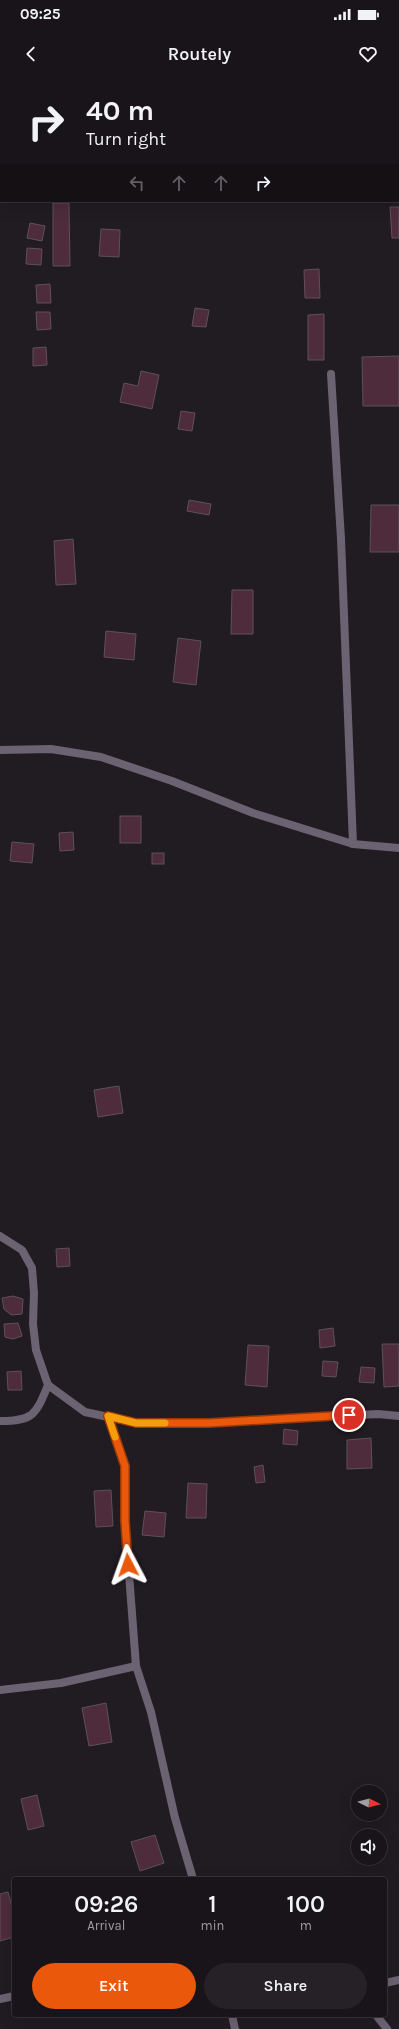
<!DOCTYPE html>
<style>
body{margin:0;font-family:Karla,sans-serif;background:#262127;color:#f1f3f6;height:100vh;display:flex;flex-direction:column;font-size:15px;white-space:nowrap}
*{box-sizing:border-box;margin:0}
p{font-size:13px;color:#9f9ea2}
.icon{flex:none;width:22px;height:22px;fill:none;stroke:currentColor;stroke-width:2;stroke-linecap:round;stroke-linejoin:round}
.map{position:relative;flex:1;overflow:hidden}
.details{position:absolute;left:12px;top:1797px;width:375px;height:140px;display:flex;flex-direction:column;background:#19141a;border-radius:4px;box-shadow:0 4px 16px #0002,0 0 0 1px #373339}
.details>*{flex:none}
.banner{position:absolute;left:0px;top:0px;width:399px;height:122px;box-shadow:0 4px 16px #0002,0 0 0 1px #373339;background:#19141a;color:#f1f3f6;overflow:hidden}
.needle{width:26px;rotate:96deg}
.buttons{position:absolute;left:351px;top:1705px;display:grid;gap:8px}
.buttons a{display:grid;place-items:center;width:36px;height:36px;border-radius:50%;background:#19141a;box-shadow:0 4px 16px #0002,0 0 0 1px #373339;font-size:20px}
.pin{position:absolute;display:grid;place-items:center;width:34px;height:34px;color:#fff;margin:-17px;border:2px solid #fff;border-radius:50%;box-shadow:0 1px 4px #0007}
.me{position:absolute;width:44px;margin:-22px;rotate:356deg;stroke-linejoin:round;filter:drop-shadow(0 0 3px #0008)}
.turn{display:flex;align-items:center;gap:14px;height:84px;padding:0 20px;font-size:18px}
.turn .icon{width:52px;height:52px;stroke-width:2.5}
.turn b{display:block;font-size:28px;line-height:34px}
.lanes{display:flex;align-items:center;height:38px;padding:0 20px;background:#0003;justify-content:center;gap:20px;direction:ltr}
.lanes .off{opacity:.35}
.eta{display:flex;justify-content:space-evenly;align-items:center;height:68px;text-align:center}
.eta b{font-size:24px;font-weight:600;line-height:28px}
.cta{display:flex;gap:8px;margin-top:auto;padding:8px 20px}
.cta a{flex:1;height:46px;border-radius:24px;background:#ea580c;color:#fff;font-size:16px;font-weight:600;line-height:46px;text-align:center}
.cta a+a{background:#262127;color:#f1f3f6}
.status{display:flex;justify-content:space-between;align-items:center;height:28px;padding:0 20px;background:#19141a;direction:ltr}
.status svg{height:11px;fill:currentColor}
header{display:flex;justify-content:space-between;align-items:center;height:52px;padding:0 20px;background:#19141a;font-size:18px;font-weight:600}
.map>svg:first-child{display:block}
.building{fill:#4e2c3b;stroke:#5d5257}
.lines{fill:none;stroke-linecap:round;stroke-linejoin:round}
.street{stroke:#6b6372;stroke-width:8}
.route-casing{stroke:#983908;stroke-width:10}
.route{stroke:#ea580c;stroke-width:7}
.slow{stroke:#f59e0b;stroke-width:7}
</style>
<div class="status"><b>09:25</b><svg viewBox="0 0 49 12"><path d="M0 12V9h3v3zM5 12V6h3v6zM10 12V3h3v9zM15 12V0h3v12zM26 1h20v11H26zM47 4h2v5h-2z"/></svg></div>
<header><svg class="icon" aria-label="back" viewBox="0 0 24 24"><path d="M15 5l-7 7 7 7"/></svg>Routely<svg class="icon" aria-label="heart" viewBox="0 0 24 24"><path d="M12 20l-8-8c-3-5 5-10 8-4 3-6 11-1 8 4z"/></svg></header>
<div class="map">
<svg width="399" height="1949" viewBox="0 0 399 1949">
<rect width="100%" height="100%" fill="#211b22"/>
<!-- building -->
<g class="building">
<polygon points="53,123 69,123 70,186 53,186"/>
<polygon points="390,127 399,127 399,158 392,158"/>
<polygon points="30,143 45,146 42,161 27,158"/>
<polygon points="101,149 120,150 119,177 99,176"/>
<polygon points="27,168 42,169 41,185 26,184"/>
<polygon points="319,189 320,218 305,218 304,190"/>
<polygon points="50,204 51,223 37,223 36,205"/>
<polygon points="195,228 209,230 206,247 192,246"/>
<polygon points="36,232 50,232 51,249 37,250"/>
<polygon points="324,234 324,280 308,280 308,235"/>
<polygon points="46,267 47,285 33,286 33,268"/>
<polygon points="399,276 399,326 363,326 362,277"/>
<polygon points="141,291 159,295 152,329 120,322 124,303 138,306"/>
<polygon points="181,331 195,333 192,351 178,349"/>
<polygon points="189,420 211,424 209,435 187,431"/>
<polygon points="371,425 399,425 399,472 370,472"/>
<polygon points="73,459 76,504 56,505 54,461"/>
<polygon points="232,510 253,510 253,554 231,554"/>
<polygon points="106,551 136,554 134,580 104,577"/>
<polygon points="178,558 201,561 196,605 173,602"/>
<rect x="120" y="736" width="21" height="27"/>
<polygon points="73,752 74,770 60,771 59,753"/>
<polygon points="12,762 34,764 32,783 10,781"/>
<rect x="152" y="773" width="12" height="11"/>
<polygon points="119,1006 123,1033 98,1037 94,1010"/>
<polygon points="69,1168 70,1186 57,1187 56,1169"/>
<polygon points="13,1216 23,1219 22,1234 11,1235 4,1229 2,1218"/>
<polygon points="18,1243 22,1256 13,1259 5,1257 4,1244"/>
<polygon points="333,1248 335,1266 320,1268 319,1250"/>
<polygon points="382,1264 399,1264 399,1306 384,1307"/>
<polygon points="248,1265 269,1266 267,1307 245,1305"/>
<polygon points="323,1281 338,1282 336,1297 322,1296"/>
<polygon points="361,1287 375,1288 374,1303 359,1302"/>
<polygon points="21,1291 22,1310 8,1310 7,1292"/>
<polygon points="284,1349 298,1351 297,1365 283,1364"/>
<polygon points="371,1358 372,1388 347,1389 347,1360"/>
<polygon points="263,1385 265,1402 256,1403 254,1387"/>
<polygon points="188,1403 207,1404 206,1438 186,1438"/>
<polygon points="111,1410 113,1446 96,1447 94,1411"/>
<polygon points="145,1431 166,1433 164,1457 142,1455"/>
<polygon points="106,1623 112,1662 89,1666 82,1628"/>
<polygon points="37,1715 44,1746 28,1750 21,1719"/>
<polygon points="155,1755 164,1783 140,1791 131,1762"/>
<polygon points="8,1812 14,1834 14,1857 0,1861 0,1814"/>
</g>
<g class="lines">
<!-- street -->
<g class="street">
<polyline points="331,294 341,459 353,764"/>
<polyline points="0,670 51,669 101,677 172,701 253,733 353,764 399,768"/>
<polyline points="0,1156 22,1170 32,1188 34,1213 33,1244 36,1270 48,1305 85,1332 136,1343 209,1343 378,1334 399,1336"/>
<polyline points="108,1336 125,1386 125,1441 136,1586 151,1632 175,1738 193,1799"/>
<path d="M0,1341C34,1341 36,1334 48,1305"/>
<polyline points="0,1610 61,1603 136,1586"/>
<polyline points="385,1903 399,1900"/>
<polyline points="0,1919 14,1916"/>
<polyline points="232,1935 235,1949"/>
<polyline points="376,1935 387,1949"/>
</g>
</g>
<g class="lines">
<!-- route casing -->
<g class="route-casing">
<polyline id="route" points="128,1485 125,1441 125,1386 108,1336 136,1343 209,1343 349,1335"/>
</g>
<!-- route -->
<use href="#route" class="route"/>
<!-- slow -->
<polyline class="slow" points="115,1357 108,1336 136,1343 165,1343"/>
</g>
</svg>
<div class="buttons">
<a><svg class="needle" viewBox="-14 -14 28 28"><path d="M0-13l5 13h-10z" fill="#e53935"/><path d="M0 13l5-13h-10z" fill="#9f9ea2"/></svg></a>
<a><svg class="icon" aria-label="sound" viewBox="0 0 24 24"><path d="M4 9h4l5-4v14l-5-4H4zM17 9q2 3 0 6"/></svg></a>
</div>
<div class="pin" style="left:349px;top:1335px;background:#d93025"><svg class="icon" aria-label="arrive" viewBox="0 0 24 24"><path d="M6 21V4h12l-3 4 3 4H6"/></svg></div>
<svg class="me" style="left:128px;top:1485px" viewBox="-20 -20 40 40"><path d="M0-17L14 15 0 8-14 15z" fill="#ea580c" stroke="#fff" stroke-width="4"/></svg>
<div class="banner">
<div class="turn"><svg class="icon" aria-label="right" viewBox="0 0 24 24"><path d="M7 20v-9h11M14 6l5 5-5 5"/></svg><div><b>40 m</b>Turn right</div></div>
<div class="lanes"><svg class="icon off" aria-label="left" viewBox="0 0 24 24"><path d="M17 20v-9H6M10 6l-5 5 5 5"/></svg><svg class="icon off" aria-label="ahead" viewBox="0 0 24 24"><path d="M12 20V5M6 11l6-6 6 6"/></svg><svg class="icon off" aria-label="ahead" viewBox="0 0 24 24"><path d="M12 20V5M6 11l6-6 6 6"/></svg><svg class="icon" aria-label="right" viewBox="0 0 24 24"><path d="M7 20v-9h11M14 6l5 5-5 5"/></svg></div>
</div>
<section class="details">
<div class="eta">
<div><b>09:26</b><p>Arrival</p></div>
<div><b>1</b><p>min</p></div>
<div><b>100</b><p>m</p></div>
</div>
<div class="cta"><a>Exit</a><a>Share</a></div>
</section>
</div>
